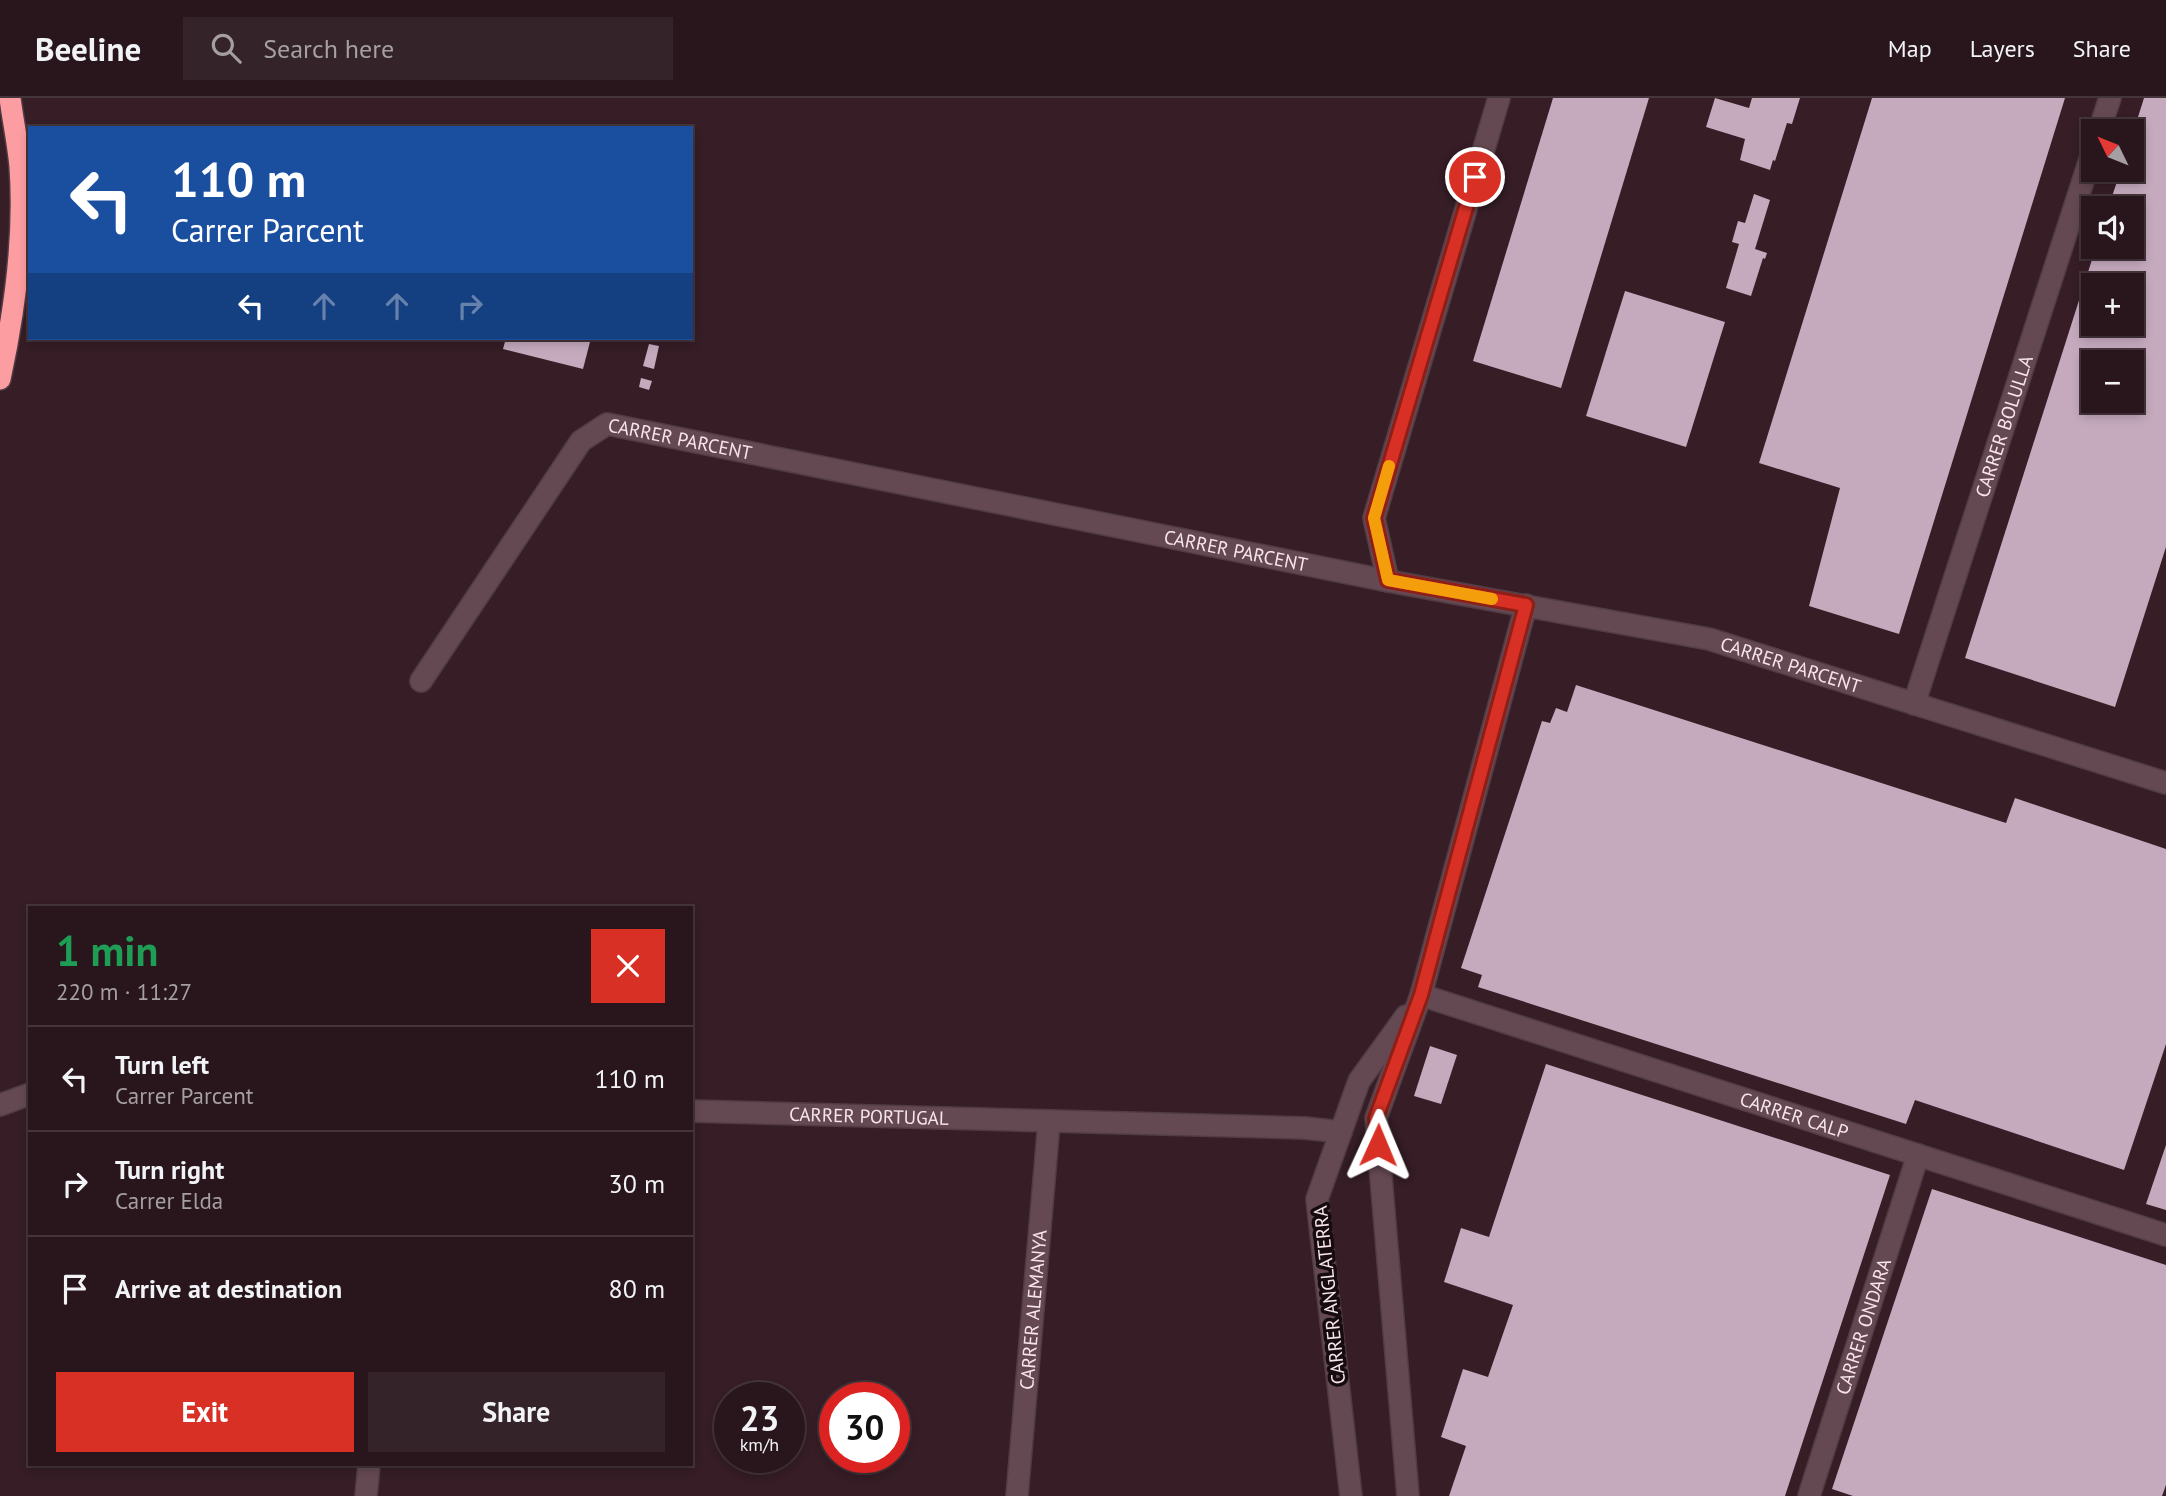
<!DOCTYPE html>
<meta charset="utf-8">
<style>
body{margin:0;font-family:"PT Sans",sans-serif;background:#342329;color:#f1f3f6;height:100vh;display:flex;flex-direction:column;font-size:26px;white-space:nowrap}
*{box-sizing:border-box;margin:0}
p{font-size:23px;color:#a59fa3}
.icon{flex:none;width:38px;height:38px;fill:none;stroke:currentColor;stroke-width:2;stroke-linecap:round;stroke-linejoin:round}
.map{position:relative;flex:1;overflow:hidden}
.drawer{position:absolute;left:28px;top:808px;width:665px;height:560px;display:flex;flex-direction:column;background:#28161c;border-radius:0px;box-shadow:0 4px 10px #0003,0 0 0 2px #44353b}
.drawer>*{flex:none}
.hud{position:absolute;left:28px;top:28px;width:665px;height:214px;border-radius:0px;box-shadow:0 4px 10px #0003,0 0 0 2px #44353b;background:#1a4fa0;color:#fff;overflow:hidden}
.needle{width:46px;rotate:313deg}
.tools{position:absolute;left:2081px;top:21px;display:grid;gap:14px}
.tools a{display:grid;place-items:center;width:63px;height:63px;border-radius:0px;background:#28161c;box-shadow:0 4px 10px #0003,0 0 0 2px #44353b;font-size:35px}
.speed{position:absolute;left:714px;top:1284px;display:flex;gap:14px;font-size:35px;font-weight:700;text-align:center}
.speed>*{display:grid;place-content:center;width:91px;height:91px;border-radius:50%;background:#28161c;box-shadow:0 4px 10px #0003,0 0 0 2px #44353b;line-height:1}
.speed small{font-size:18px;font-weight:400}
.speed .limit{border:10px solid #d22;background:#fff;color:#111}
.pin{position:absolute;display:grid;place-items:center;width:60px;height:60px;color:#fff;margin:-30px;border:4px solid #fff;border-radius:50%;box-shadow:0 2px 7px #0007}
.me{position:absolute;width:77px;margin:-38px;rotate:1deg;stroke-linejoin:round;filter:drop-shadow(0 0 5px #0008)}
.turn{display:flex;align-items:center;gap:24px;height:147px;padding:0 28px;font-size:32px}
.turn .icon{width:91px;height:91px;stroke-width:2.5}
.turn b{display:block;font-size:49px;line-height:60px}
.lanes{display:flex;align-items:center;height:66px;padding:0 28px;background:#0003;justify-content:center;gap:35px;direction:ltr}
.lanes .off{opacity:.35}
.round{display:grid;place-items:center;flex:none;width:74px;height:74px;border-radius:0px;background:#342329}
.overview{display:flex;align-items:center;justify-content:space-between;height:119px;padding:0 28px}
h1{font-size:42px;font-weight:800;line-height:52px;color:#1e9e55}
.button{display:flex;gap:14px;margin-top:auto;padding:14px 28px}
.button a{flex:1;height:80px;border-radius:0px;background:#d93025;color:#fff;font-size:28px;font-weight:800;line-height:80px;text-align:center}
.button a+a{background:#342329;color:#f1f3f6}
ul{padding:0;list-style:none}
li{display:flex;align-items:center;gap:21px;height:105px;padding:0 28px;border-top:2px solid #44353b}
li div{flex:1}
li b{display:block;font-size:26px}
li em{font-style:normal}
header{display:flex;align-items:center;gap:42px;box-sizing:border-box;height:98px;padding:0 35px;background:#28161c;border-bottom:2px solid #44353b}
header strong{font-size:33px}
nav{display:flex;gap:38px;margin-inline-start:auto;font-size:24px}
.search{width:490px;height:63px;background:#342329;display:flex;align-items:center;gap:18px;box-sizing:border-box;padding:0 24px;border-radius:0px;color:#a59fa3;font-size:26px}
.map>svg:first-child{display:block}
.building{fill:#c5aabd;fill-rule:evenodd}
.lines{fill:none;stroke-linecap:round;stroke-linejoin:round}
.street-casing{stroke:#513c44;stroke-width:24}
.highway-casing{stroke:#513c44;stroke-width:24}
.street{stroke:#654952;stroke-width:21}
.highway{stroke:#fc9da1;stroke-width:21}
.route-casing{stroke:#8d1f18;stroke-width:18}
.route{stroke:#d93025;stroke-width:12}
.slow{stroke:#f59e0b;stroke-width:12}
.labels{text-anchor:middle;stroke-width:7;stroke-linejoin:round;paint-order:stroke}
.street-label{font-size:19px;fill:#f7e5ea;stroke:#160b0f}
</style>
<header>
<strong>Beeline</strong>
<div class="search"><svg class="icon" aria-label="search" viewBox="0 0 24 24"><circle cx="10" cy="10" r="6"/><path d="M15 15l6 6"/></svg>Search here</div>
<nav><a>Map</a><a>Layers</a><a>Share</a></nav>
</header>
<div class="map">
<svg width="2166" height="1398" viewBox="0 0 2166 1398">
<rect width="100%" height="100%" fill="#361d26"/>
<!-- building -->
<g class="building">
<polygon points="1553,0 1649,0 1561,290 1473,263"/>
<polygon points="1715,0 1749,10 1752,0 1800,0 1792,26 1787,25 1775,63 1773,62 1770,72 1740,62 1745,41 1706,29"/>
<polygon points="1872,0 2065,0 1899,536 1809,508 1840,390 1759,365"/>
<path d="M2144,0H2166V449L2115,609L1965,560L2096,149H2132V110H2108L2121,72H2132V38ZM2093,187H2132V226H2093ZM2093,264H2132V303H2093Z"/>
<polygon points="1754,96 1770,102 1755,151 1767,155 1765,161 1763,160 1751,198 1726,190 1739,146 1732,144 1738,123 1745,125"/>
<polygon points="1625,193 1725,224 1686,349 1586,318"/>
<polygon points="506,240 591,240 583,271 503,251"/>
<polygon points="649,246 659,248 654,271 643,268"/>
<polygon points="641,280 652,283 649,292 639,289"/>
<polygon points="1576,587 2006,725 2015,700 2166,751 2166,946 2124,1072 1915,1002 1906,1026 1478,889 1482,877 1461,870 1542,623 1550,625 1556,610 1567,614"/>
<polygon points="1430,948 1457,957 1441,1006 1414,998"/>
<polygon points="1546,966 1890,1077 1785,1398 1449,1398 1466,1348 1441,1339 1463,1271 1488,1279 1513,1207 1444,1184 1461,1130 1489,1139"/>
<polygon points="2166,1047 2166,1112 2146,1106"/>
<polygon points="1932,1091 2166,1167 2166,1387 2162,1398 1853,1398 1832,1391"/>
</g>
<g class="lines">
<!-- street casing -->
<g class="street-casing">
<g id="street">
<polyline points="2099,33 2110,0"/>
<polyline points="1388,483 1374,420 1499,0"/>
<path id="s1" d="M421,583L581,343L607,326L1388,483L1709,541L2166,685"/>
<path id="s2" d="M1914,606L2093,52"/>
<path id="s3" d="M1421,897L2166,1137"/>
<polyline points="0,1007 30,996"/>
<path id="s4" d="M691,1013L1305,1030L1341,1034"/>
<polyline points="366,1398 369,1367"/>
<path id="s5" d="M1017,1398L1049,1024"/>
<polyline points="1351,1398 1317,1101 1359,983 1406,918"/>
<polyline points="1408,1398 1376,1020 1421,897 1526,507"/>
<path id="s6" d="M1809,1398L1918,1057"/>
</g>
</g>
<!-- highway casing -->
<g class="highway-casing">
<path id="highway" d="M0,281C15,212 25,140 20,69C18,46 13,23 10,0"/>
</g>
<!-- street -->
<use href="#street" class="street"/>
<!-- highway -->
<use href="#highway" class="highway"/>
</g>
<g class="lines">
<!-- route casing -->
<g class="route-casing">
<polyline id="route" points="1378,1047 1376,1020 1421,897 1526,507 1388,482 1374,420 1475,79"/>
</g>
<!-- route -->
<use href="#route" class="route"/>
<!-- slow -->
<polyline class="slow" points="1389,368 1374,420 1388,482 1492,501"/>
</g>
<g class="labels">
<!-- street labels -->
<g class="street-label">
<text dy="7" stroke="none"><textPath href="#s2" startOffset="292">CARRER BOLULLA</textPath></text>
<text dy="7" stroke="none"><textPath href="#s1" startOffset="394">CARRER PARCENT</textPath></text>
<text dy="7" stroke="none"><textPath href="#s1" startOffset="961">CARRER PARCENT</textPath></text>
<text dy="7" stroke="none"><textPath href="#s1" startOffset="1528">CARRER PARCENT</textPath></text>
<text dy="7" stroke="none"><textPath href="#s3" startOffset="392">CARRER CALP</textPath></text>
<text dy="7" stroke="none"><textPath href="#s4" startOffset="178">CARRER PORTUGAL</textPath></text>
<text transform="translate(1329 1197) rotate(-96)" y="7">CARRER ANGLATERRA</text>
<text dy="7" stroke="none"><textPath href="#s5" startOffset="187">CARRER ALEMANYA</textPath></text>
<text dy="7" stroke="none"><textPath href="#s6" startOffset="178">CARRER ONDARA</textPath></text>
</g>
</g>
</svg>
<div class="tools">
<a><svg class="needle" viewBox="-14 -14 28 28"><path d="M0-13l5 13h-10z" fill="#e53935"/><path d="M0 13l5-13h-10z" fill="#a59fa3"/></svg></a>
<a><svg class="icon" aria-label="sound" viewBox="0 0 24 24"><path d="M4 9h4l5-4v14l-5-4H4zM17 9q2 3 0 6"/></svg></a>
<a>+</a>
<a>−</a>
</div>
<div class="speed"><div>23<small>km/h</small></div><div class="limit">30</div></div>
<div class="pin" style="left:1475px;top:79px;background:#d93025"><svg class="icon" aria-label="arrive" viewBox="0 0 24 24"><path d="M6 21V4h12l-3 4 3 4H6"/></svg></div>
<svg class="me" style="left:1378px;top:1047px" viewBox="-20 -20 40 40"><path d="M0-17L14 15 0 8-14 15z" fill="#d93025" stroke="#fff" stroke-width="4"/></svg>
<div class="hud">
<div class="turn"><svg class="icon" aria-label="left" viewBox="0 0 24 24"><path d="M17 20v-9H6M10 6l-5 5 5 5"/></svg><div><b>110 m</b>Carrer Parcent</div></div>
<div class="lanes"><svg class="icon" aria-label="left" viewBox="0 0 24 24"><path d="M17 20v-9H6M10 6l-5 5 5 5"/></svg><svg class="icon off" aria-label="ahead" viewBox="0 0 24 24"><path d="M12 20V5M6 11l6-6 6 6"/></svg><svg class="icon off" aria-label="ahead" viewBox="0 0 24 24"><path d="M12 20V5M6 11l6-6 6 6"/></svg><svg class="icon off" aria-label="right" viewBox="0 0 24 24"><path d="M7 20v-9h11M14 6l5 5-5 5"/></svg></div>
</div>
<section class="drawer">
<div class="overview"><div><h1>1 min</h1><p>220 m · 11:27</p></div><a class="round" style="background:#d93025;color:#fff"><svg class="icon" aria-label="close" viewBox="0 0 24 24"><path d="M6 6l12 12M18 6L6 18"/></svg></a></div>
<ul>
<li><svg class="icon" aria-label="left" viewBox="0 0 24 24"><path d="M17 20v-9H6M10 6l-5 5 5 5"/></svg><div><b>Turn left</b><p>Carrer Parcent</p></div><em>110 m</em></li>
<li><svg class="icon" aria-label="right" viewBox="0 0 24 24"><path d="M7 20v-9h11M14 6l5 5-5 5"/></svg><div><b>Turn right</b><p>Carrer Elda</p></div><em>30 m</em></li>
<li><svg class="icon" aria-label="arrive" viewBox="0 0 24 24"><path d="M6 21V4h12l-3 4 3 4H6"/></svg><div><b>Arrive at destination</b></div><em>80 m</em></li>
</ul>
<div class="button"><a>Exit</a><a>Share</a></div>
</section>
</div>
